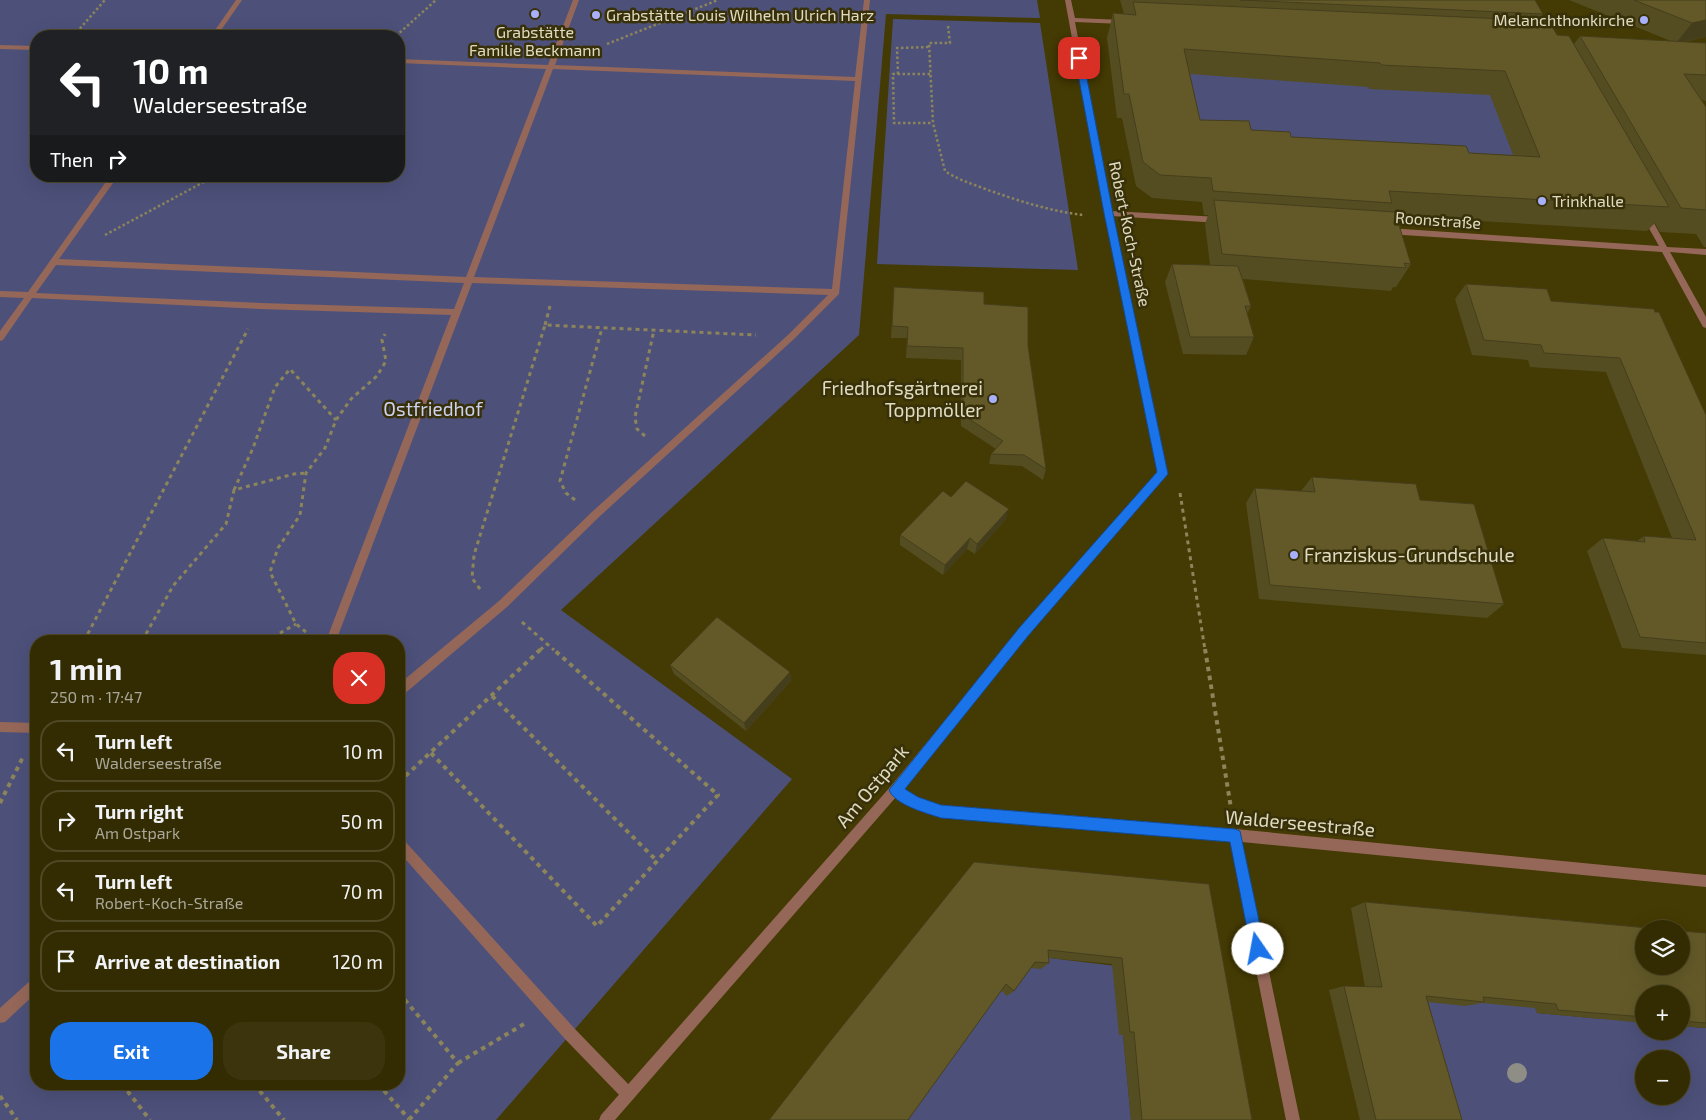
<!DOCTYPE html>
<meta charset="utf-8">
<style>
body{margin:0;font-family:"Exo 2",sans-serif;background:#3b340c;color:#f1f3f6;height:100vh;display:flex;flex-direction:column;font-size:19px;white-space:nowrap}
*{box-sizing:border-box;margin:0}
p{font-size:16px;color:#a9a799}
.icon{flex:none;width:28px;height:28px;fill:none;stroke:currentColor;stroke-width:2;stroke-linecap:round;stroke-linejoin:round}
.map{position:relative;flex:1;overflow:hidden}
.drawer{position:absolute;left:30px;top:635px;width:375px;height:455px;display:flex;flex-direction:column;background:#332c02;border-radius:20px;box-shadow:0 5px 20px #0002,0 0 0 1px #4e4824}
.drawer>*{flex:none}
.hud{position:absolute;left:30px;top:30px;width:375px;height:152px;border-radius:20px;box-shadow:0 5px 20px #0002,0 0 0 1px #4e4824;background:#202124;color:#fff;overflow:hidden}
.tools{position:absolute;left:1635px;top:920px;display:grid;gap:10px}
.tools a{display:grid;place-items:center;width:55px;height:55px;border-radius:50%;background:#332c02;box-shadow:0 5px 20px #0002,0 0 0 1px #4e4824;font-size:25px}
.pin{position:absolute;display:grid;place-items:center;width:42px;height:42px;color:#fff;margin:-21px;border-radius:10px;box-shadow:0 2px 8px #0006}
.me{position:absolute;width:55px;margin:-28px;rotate:348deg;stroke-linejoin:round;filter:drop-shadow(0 0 4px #0008)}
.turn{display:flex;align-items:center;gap:18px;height:105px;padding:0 20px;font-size:22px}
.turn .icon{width:65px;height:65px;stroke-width:2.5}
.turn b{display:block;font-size:35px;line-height:42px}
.then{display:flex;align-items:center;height:48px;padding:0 20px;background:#0003;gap:10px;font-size:19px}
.round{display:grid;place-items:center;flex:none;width:52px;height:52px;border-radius:20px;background:#3b340c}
.summary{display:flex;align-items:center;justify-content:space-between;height:85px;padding:0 20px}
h1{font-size:30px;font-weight:700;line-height:38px}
.primary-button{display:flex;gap:10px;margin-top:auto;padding:10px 20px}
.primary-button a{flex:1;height:58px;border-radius:20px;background:#1a73e8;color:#fff;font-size:20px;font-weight:700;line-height:58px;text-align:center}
.primary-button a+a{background:#3b340c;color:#f1f3f6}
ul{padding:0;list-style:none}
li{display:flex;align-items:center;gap:15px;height:62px;margin:0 10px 8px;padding:0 10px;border:2px solid #4e4824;border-radius:20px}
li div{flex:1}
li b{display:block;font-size:19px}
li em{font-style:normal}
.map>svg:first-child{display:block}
.green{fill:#4d517a;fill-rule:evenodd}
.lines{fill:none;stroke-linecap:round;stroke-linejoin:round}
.path-far2{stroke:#8c845a;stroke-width:2.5;stroke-dasharray:2.5 2.5;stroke-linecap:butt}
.path-far1{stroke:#8c845a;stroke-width:3;stroke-dasharray:4 4;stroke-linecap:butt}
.path{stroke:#8c845a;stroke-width:4;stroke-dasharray:4.5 4.5;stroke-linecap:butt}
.service{fill:#956759;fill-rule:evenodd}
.minor{fill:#956759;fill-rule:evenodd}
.tree{fill:#8f8e86}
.wall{fill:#554d22;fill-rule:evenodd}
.shaded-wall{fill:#453e1c}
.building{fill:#635928;stroke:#453e1c;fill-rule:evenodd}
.route{fill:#1a73e8;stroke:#114b97}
.poi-dot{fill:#a8b0fc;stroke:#383009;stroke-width:2}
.labels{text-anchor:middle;stroke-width:5;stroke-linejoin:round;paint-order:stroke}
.far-poi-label{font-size:16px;fill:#e0dbc1;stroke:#383009;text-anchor:start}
.far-street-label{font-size:16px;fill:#e0dbc1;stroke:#383009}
.poi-label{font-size:19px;fill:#e0dbc1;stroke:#383009;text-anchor:end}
.park-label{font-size:19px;fill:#cdd2f1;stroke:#383009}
.street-label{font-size:19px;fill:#e0dbc1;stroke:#383009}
</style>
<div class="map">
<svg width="1706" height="1120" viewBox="0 0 1706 1120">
<rect width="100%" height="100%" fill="#443a03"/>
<!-- green -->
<g class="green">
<path d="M0,0H1037L1040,18L886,14L859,335L561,610L792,779L496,1120H0ZM36,36H399V176H36ZM36,641H399V1084H36Z"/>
<polygon points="893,19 1040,23 1078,270 877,264"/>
<polygon points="1181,59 1496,93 1557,155 1208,155"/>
<polygon points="1041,957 1133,968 1119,1035 1123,1035 1131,1120 905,1120 983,996 1028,968"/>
<path d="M1407,996L1524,1006L1533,999L1537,1013L1603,1019L1642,1018L1644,1031L1647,1033L1671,1035L1670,1031H1681V1026L1706,1028V1120H1443ZM1644,1059H1681V1096H1644Z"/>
</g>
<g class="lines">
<!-- path-far2 -->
<g class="path-far2">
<path d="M948,26L950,43H929L933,123L945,171C958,180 973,184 988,190C1019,201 1050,211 1083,215"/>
<polyline points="63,36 66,33 76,33 105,0"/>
<polyline points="396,36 436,0"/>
<polyline points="607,44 718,0"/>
<polyline points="898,74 897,48 929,47"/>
<polyline points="930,74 893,74 894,123 933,123"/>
<polyline points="105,235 215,176"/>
</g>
<!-- path-far1 -->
<g class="path-far1">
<polyline points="545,325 550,306"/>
<polyline points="645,436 637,429 635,417 654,330"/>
<polyline points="234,490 253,448 275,387 290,369 336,420"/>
<polyline points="1180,493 1205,650"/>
<polyline points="575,500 566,493 560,481 602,328"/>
<polyline points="480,589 472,578 474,555 545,325 756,335"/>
<polyline points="522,622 554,650"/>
<polyline points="306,632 296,624 270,572 278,548 300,515 306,473 325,448 336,420 351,399 377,376 386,361 382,340 385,334"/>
<polyline points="84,641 248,329"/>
<polyline points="142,641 173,586 226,524 234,490 294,474 306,473"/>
<polyline points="266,641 296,624"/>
<polyline points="540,650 547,644"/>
</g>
<!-- path -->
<g class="path">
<polyline points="1205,649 1231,808"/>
<polyline points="492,696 657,861"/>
<polyline points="431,753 597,926 718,795 553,649"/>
<polyline points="399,782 541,649"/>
<polyline points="0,803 24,755"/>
<polyline points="399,993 458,1063 409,1120"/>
<polyline points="458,1063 524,1024"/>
<polyline points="122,1084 150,1120"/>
<polyline points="254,1084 284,1120"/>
<polyline points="378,1084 409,1119"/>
<polyline points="0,1096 17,1120"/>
</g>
<!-- service -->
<g class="service">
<polygon points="236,0 242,0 217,36 211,36"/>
<path d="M573,0H579L555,65L855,77L864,0H870L839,294L795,338L599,517L507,607L403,695L399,696V684L499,601L593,511L789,334L828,295L472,283L336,641H326L451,315L260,309L32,298L3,340L0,341V331L24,298L0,297V291L28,292L110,176H118L59,259L466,277L546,69L399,63V59L548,65ZM553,69L855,81L832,289L474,277ZM56,265L464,283L454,309L260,303L36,293Z"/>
<polygon points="0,45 36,46 36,50 0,49"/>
<polygon points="0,722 36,723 36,733 0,732"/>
<polygon points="399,837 403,839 575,1029 633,1089 635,1094 633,1099 628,1101 623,1099 565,1039 399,852"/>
<polygon points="36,979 36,993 5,1022 0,1023 0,1008 31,980"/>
</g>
<!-- minor -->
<g class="minor">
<polygon points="1065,0 1071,0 1075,18 1123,20 1126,22 1123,24 1075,22 1111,211 1219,217 1223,220 1219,223 1112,216 1168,474 1028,635 903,789 917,797 941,805 1235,829 1706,875 1706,887 1242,842 1300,1120 1286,1120 1230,840 941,817 910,806 896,797 615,1120 599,1120 601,1115 891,786 1020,629 1158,473 1104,213"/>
<polygon points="1646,213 1649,214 1667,247 1706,249 1706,255 1670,252 1706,317 1706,328 1703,327 1662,252 1388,234 1384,231 1388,228 1659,246 1642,216"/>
</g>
</g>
<!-- trees -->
<circle class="tree" cx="1517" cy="1073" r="10"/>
<!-- wall -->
<g class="wall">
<path d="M1120,0H1535L1543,14L1539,21L1557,35L1574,44L1580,36L1671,41L1569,0H1706V37L1684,42L1706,43V101L1702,100L1706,107V247H1704L1696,234L1660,232L1655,223L1647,231L1396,216L1411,264L1396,287H1393L1391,291L1243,279L1251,306L1247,314L1254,337L1246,355L1183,354L1165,282L1172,264L1210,265L1205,224L1208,215H1204L1202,202L1152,198L1136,186L1122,118H1117L1107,38L1113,13L1124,14ZM1190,74L1368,87L1369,89L1490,95L1513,155L1469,153L1291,137L1251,130L1200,120Z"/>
<polygon points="1466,284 1551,301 1655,312 1706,415 1706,655 1622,648 1587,551 1603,538 1637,541 1644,536 1672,538 1606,372 1530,367 1528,360 1472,355 1455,299"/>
<polygon points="894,287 984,304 1028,346 1046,469 1043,480 1022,466 989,464 991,454 996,449 961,426 961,360 906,358 907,338 891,338"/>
<polygon points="1312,477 1420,500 1504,604 1487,618 1259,599 1246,503 1255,488 1301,491"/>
<polygon points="951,497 1006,519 975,554 967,549 943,575 900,545 900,535"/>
<polygon points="670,665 790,672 791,681 746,731 674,674"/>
<polygon points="1209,884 1252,1120 1131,1120 1123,1035 1119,1035 1112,964 1049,958 1049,963 1041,969 1031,968 1014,991 1007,996 1001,990 832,1039"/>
<polygon points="1365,902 1706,933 1706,1028 1681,1026 1681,994 1644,994 1644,1023 1537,1013 1535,1008 1482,1003 1465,1006 1428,1002 1462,1120 1360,1120 1329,990 1344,986 1365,987 1351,908"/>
</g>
<!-- shaded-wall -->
<g class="shaded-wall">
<polygon points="1706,20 1706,37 1676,43 1692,23"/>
<polygon points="1009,509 1006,519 975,554 977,544"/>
<polygon points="970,538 967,549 943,575 945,565"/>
<polygon points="790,672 791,681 746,731 744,723"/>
</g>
<!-- building -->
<g class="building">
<polygon points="1240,0 1535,0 1543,14"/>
<polygon points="1634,0 1706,0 1706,20 1692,23"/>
<path d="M1133,2L1549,21L1557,35L1569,36L1669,207L1389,191L1392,203L1213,191L1211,178L1160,175L1143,162L1129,94H1124L1113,13L1136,15ZM1184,49L1380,63L1381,65L1505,71L1540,157L1469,153L1466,146L1291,137L1290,132L1251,130L1249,121L1200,120Z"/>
<polygon points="1580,36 1706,43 1706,75 1684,74 1706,107 1706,210 1681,208"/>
<polygon points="1214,200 1395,212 1411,264 1404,263 1406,268 1222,254"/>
<polygon points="1172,264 1238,266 1251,306 1245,306 1254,337 1190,337"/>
<polygon points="1466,284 1547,289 1551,301 1654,309 1655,312 1659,312 1706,415 1706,643 1640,637 1603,538 1645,542 1644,536 1696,540 1620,358 1544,353 1541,345 1484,340"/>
<polygon points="894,287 984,292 984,304 1028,307 1028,346 1046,469 1024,455 991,454 1003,441 963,415 963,348 907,346 908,327 892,326"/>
<polygon points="1312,477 1416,484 1420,500 1474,504 1504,604 1270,585 1255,488 1315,492"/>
<polygon points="966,481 1009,509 977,544 970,538 945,565 900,535 943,491 951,497"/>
<polygon points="717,617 790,672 744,723 670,665"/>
<polygon points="974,862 1209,884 1252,1120 1142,1120 1134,1032 1130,1032 1122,958 1048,950 1049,963 1035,962 1014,991 1006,984 908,1120 769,1120 832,1039"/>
<polygon points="1365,902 1659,929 1644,929 1644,966 1681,966 1681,931 1706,933 1706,1023 1681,1021 1681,994 1644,994 1644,1017 1558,1010 1556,1004 1483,997 1484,1002 1426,996 1462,1120 1376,1120 1344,986 1382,987"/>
</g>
<!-- route -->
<path class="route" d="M1079,56L1083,58L1113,213L1168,474L1028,636L905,789L918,797L941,805L1235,829L1240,831L1265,949L1263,954L1258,956L1253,954L1251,949L1230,842L941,818C926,813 895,805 889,790L1019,628L1157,472L1104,213L1075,58Z"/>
<!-- markers -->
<g class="poi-dot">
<circle cx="535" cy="14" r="5"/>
<circle cx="596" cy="15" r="5"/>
<circle cx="1644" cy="20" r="5"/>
<circle cx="1542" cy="201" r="5"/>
<circle cx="993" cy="399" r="5"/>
<circle cx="1294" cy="555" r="5"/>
</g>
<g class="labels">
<!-- far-poi labels -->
<g class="far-poi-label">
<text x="606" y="21">Grabstätte Louis Wilhelm Ulrich Harz</text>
<text x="1634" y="26" text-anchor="end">Melanchthonkirche</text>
<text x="535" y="38" text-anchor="middle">Grabstätte<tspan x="535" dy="18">Familie Beckmann</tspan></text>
<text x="1552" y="207">Trinkhalle</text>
</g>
<!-- far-street labels -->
<g class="far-street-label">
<text transform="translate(1438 220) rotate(4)" y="6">Roonstraße</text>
<text transform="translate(1130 234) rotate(78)" y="6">Robert-Koch-Straße</text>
</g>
<!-- poi labels -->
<g class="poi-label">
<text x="983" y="395">Friedhofsgärtnerei<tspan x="983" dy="22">Toppmöller</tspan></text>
<text x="1304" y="562" text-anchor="start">Franziskus-Grundschule</text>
</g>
<!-- park labels -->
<g class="park-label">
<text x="433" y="416">Ostfriedhof</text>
</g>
<!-- street labels -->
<g class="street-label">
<text transform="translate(872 786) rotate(-50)" y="7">Am Ostpark</text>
<text transform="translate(1300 823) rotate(5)" y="7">Walderseestraße</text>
</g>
</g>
</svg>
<div class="tools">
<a><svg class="icon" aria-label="layers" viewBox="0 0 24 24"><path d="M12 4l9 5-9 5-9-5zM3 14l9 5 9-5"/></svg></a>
<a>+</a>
<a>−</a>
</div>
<div class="pin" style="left:1079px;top:58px;background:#d93025"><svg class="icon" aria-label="arrive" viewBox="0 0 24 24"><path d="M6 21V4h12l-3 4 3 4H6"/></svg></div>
<svg class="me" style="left:1258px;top:949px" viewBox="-20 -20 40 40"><circle r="19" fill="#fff"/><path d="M0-13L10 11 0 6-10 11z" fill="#1a73e8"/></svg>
<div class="hud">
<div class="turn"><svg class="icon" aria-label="left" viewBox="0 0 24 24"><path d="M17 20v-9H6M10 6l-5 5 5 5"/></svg><div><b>10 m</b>Walderseestraße</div></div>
<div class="then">Then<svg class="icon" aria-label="right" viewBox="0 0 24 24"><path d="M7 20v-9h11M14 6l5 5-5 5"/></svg></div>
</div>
<section class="drawer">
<div class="summary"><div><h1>1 min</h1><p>250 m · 17:47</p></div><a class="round" style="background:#d93025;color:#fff"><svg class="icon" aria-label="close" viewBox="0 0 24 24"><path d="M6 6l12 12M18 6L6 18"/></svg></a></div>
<ul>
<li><svg class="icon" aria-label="left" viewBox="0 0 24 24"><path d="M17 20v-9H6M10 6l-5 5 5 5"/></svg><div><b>Turn left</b><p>Walderseestraße</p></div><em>10 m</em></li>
<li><svg class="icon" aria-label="right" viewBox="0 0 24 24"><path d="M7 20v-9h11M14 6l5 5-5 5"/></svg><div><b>Turn right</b><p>Am Ostpark</p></div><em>50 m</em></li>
<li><svg class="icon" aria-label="left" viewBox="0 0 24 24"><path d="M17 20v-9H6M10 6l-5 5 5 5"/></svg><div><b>Turn left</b><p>Robert-Koch-Straße</p></div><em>70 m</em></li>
<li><svg class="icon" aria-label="arrive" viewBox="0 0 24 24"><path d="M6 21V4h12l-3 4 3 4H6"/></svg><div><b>Arrive at destination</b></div><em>120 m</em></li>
</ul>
<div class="primary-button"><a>Exit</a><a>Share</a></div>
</section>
</div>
